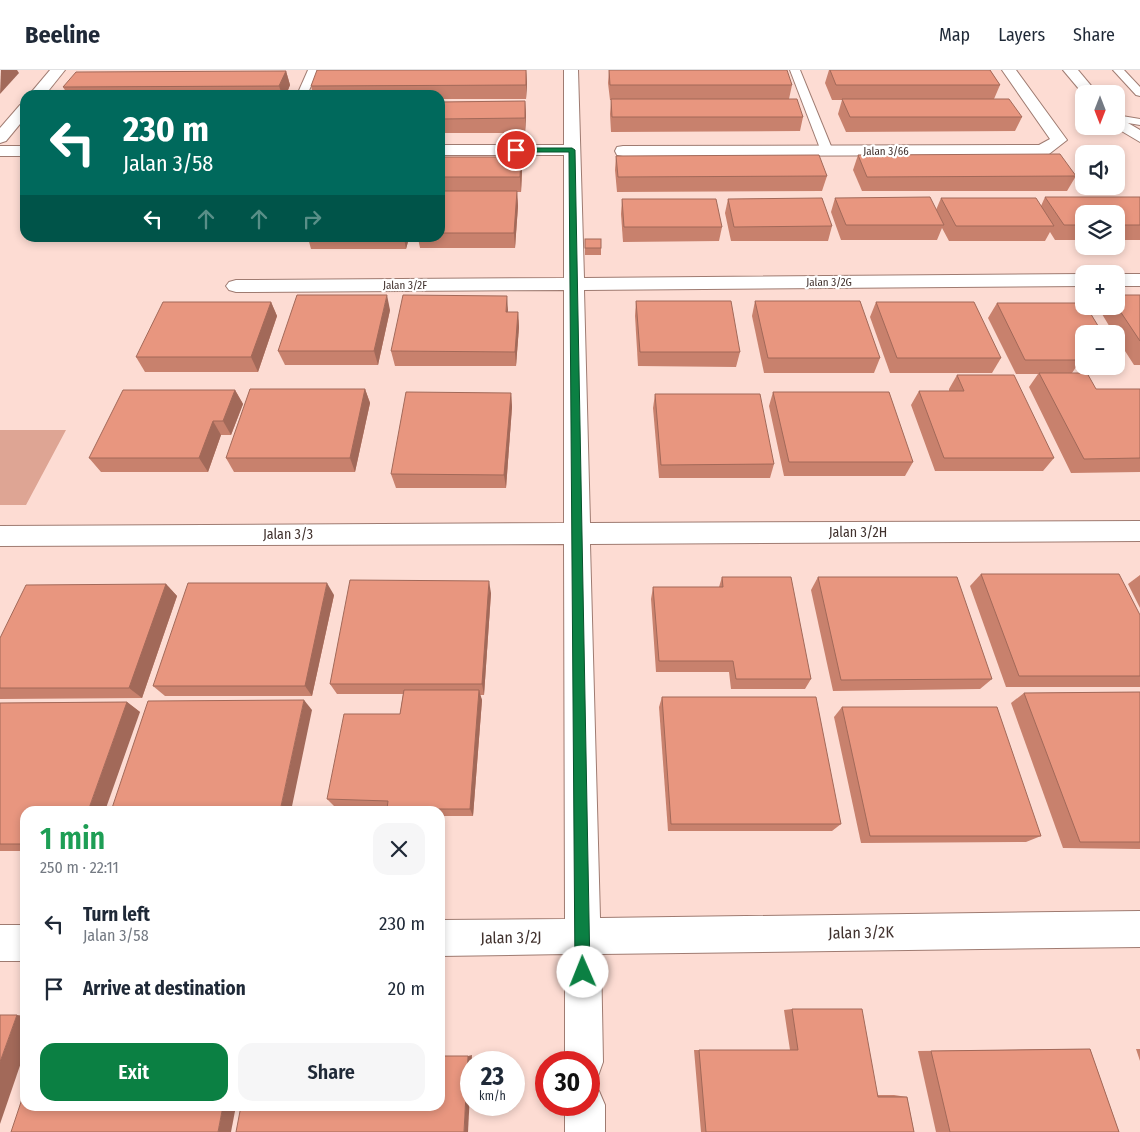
<!DOCTYPE html>
<meta charset="utf-8">
<style>
body{margin:0;font-family:"Fira Sans Condensed",sans-serif;background:#f6f6f7;color:#1f2937;height:100vh;display:flex;flex-direction:column;font-size:19px;white-space:nowrap}
*{box-sizing:border-box;margin:0}
p{font-size:16px;color:#747a83}
.icon{flex:none;width:28px;height:28px;fill:none;stroke:currentColor;stroke-width:2;stroke-linecap:round;stroke-linejoin:round}
.map{position:relative;flex:1;overflow:hidden}
.sheet{position:absolute;left:20px;top:736px;width:425px;height:305px;display:flex;flex-direction:column;background:#fff;border-radius:15px;box-shadow:0 2px 8px #0003}
.sheet>*{flex:none}
.banner{position:absolute;left:20px;top:20px;width:425px;height:152px;border-radius:15px;box-shadow:0 2px 8px #0003;background:#00695c;color:#fff;overflow:hidden}
.needle{width:32px;rotate:180deg}
.buttons{position:absolute;left:1075px;top:15px;display:grid;gap:10px}
.buttons a{display:grid;place-items:center;width:50px;height:50px;border-radius:10px;background:#fff;box-shadow:0 2px 8px #0003;font-size:25px}
.speed{position:absolute;left:460px;top:981px;display:flex;gap:10px;font-size:25px;font-weight:700;text-align:center}
.speed>*{display:grid;place-content:center;width:65px;height:65px;border-radius:50%;background:#fff;box-shadow:0 2px 8px #0003;line-height:1}
.speed small{font-size:12px;font-weight:400}
.speed .limit{border:8px solid #d22;background:#fff;color:#111}
.pin{position:absolute;display:grid;place-items:center;width:42px;height:42px;color:#fff;margin:-21px;border:2px solid #fff;border-radius:50%;box-shadow:0 1px 5px #0007}
.me{position:absolute;width:55px;margin:-28px;rotate:359deg;stroke-linejoin:round;filter:drop-shadow(0 0 4px #0008)}
.turn{display:flex;align-items:center;gap:18px;height:105px;padding:0 20px;font-size:22px}
.turn .icon{width:65px;height:65px;stroke-width:2.5}
.turn b{display:block;font-size:35px;line-height:42px}
.lanes{display:flex;align-items:center;height:48px;padding:0 20px;background:#0003;justify-content:center;gap:25px;direction:ltr}
.lanes .off{opacity:.35}
.round{display:grid;place-items:center;flex:none;width:52px;height:52px;border-radius:15px;background:#f6f6f7}
.headline{display:flex;align-items:center;justify-content:space-between;height:85px;padding:0 20px}
h1{font-size:30px;font-weight:600;line-height:38px;color:#1e9e55}
.cta{display:flex;gap:10px;margin-top:auto;padding:10px 20px}
.cta a{flex:1;height:58px;border-radius:15px;background:#0b8043;color:#fff;font-size:20px;font-weight:600;line-height:58px;text-align:center}
.cta a+a{background:#f6f6f7;color:#1f2937}
ul{padding:0;list-style:none}
li{display:flex;align-items:center;gap:15px;height:65px;padding:0 20px}
li div{flex:1}
li b{display:block;font-size:19px}
li em{font-style:normal}
header{display:flex;align-items:center;gap:30px;box-sizing:border-box;height:70px;padding:0 25px;background:#fff;border-bottom:1px solid #e0e1e3}
header strong{font-size:24px}
nav{display:flex;gap:28px;margin-inline-start:auto;font-size:18px}
.map>svg:first-child{display:block}
.green{fill:#dea594}
.lines{fill:none;stroke-linecap:round;stroke-linejoin:round}
.lane-casing{stroke:#9f7b71;stroke-width:2}
.street-casing{stroke:#9f7b71;stroke-width:2}
.secondary-casing{stroke:#9f7b71;stroke-width:2}
.lane{fill:#fff;fill-rule:evenodd}
.street{fill:#fff;fill-rule:evenodd}
.secondary{fill:#fff;fill-rule:evenodd}
.wall{fill:#c8816d}
.shaded-wall{fill:#a26959}
.building{fill:#e8967f;stroke:#a26959}
.route{fill:#0b8043;stroke:#07532c}
.labels{text-anchor:middle;stroke-width:4.5;stroke-linejoin:round;paint-order:stroke}
.far-street-label{font-size:11px;fill:#40312d;stroke:#fff}
.street-label{font-size:14px;fill:#40312d;stroke:#fff}
.near-street-label{font-size:16px;fill:#40312d;stroke:#fff}
</style>
<header>
<strong>Beeline</strong>
<nav><a>Map</a><a>Layers</a><a>Share</a></nav>
</header>
<div class="map">
<svg width="1140" height="1062" viewBox="0 0 1140 1062">
<rect width="100%" height="100%" fill="#fddcd3"/>
<!-- green -->
<polygon class="green" points="0,360 66,360 26,435 0,435"/>
<g class="lines">
<!-- lane casing -->
<g class="lane-casing">
<g id="lane">
<polygon points="308,0 318,0 307,25 297,25"/>
<polygon points="790,0 800,0 833,81 831,83 827,84 821,81"/>
<polygon points="1113,0 1124,0 1140,17 1140,26 1136,25"/>
<polygon points="1116,45 1140,49 1140,55 1116,51"/>
</g>
</g>
<!-- street casing -->
<g class="street-casing">
<g id="street">
<polygon points="50,0 65,0 45,25 29,25"/>
<polygon points="564,0 578,0 584,208 1084,204 1084,216 584,220 590,453 1140,451 1140,471 590,474 600,848 1140,841 1140,877 601,884 603,992 598,1006 589,1009 589,992 565,992 565,884 440,886 440,850 565,849 564,474 0,476 0,456 564,453 564,220 236,222 229,220 226,216 229,212 236,210 564,208 564,85 440,85 440,75 564,75"/>
<polygon points="1002,0 1016,0 1067,70 1049,84 1043,85 623,86 617,85 615,81 617,77 623,76 1039,75 1050,69"/>
<polygon points="25,33 25,48 6,71 0,73 0,58 20,35"/>
<rect x="0" y="76" width="25" height="10"/>
<rect x="1116" y="204" width="24" height="12"/>
<rect x="0" y="855" width="25" height="36"/>
<polygon points="589,1017 599,1021 605,1035 605,1062 565,1062 565,1035 589,1035"/>
</g>
</g>
<!-- secondary casing -->
<g class="secondary-casing">
<g id="secondary">
<polygon points="1063,0 1078,0 1098,24 1084,25"/>
<polygon points="1116,46 1140,60 1140,72 1113,56 1116,56"/>
</g>
</g>
<!-- lane -->
<use href="#lane" class="lane"/>
<!-- street -->
<use href="#street" class="street"/>
<!-- secondary -->
<use href="#secondary" class="secondary"/>
</g>
<!-- wall -->
<g class="wall">
<polygon points="526,0 527,14 526,29 440,29 440,25 313,25 311,16"/>
<polygon points="609,0 792,15 789,29 803,47 800,61 611,62 610,44 611,30 610,30 608,13"/>
<polygon points="829,0 990,0 1000,15 994,29 1022,47 1015,61 846,62 838,44 842,30 832,30 825,13"/>
<polygon points="286,1 290,15 286,25 68,25 63,17"/>
<polygon points="525,31 526,46 525,63 440,63 440,32"/>
<polygon points="858,85 1076,106 1067,121 862,121 853,100"/>
<polygon points="616,86 827,106 822,121 617,122 615,100"/>
<polygon points="440,87 521,87 522,102 521,122 517,122 518,136 515,178 420,178 418,168 440,168"/>
<polygon points="1045,127 1140,128 1140,170 1116,170 1116,144 1084,144 1084,170 1055,170 1050,162 1045,171 949,171 942,158 937,170 841,170 831,142 835,128 936,140 941,128 1041,136"/>
<polygon points="622,129 722,157 719,171 623,172 621,144"/>
<polygon points="728,129 832,156 828,171 731,171 725,143"/>
<polygon points="200,168 299,168 298,171 202,172"/>
<polygon points="308,168 409,168 406,179 311,179"/>
<polygon points="585,169 601,178 601,185 585,185"/>
<polygon points="1116,225 1140,225 1140,295 1134,295 1116,267 1116,264 1114,264 1099,239 1101,236 1116,236"/>
<polygon points="636,231 740,282 736,297 638,296 635,246"/>
<polygon points="755,231 880,288 874,303 764,303 752,246"/>
<polygon points="271,232 277,246 258,302 145,302 136,287"/>
<polygon points="876,232 1001,288 992,303 890,303 870,247"/>
<polygon points="997,233 1084,264 1084,294 1078,294 1072,303 1096,319 1140,319 1140,402 1071,403 1029,317 1038,304 1016,304 988,248"/>
<polygon points="390,240 378,295 285,295 278,281"/>
<polygon points="508,242 518,242 519,257 516,296 395,296 391,281"/>
<polygon points="957,305 1054,388 1043,401 935,401 911,335 919,321 949,321 949,319"/>
<polygon points="365,319 370,333 355,402 234,402 226,388"/>
<polygon points="235,320 243,334 231,365 221,365 208,402 101,402 89,388"/>
<polygon points="773,322 913,392 905,406 784,406 769,336"/>
<polygon points="511,323 512,337 506,418 396,418 391,404"/>
<polygon points="655,324 774,394 770,408 659,408 653,338"/>
<polygon points="981,504 1140,545 1140,617 1006,617 970,516"/>
<polygon points="1140,505 1140,538 1128,514"/>
<polygon points="722,507 811,609 805,619 731,619 729,602 656,602 651,529 653,517 719,517"/>
<polygon points="818,507 992,609 980,619 833,621 811,520"/>
<polygon points="166,514 177,526 142,628 0,629 0,568"/>
<polygon points="491,523 484,625 480,625 482,630 473,746 440,746 440,741 388,741 387,738 335,737 327,729 400,644 403,624 337,624 330,614"/>
<polygon points="334,525 312,626 165,626 153,616"/>
<polygon points="1140,622 1140,779 1063,778 1011,633 1024,623"/>
<polygon points="662,627 841,754 832,761 668,761 659,637"/>
<polygon points="127,632 140,642 25,741 25,781 0,781 0,633"/>
<polygon points="842,637 1041,766 1026,772 861,773 834,647"/>
<polygon points="792,939 878,1025 894,1025 907,1027 914,1062 701,1062 694,980 790,980 784,940"/>
<polygon points="1071,979 1090,979 1119,1062 936,1062 918,981"/>
<polygon points="1136,979 1140,979 1140,991"/>
</g>
<!-- shaded-wall -->
<g class="shaded-wall">
<polygon points="1,0 17,0 19,3 0,24"/>
<polygon points="526,0 527,14 526,29"/>
<polygon points="286,1 290,15 286,25 282,25 279,16"/>
<polygon points="525,31 526,46 525,63"/>
<polygon points="521,87 522,102 521,122 520,107"/>
<polygon points="517,121 518,136 515,178 514,163"/>
<polygon points="404,168 409,168 406,179"/>
<polygon points="387,225 390,240 378,295 374,281"/>
<polygon points="507,226 508,240 507,257 506,242"/>
<polygon points="271,232 277,246 258,302 251,287"/>
<polygon points="518,242 519,257 516,296 515,282"/>
<polygon points="365,319 370,333 355,402 350,388"/>
<polygon points="235,320 243,334 231,365 223,351"/>
<polygon points="511,323 512,337 506,418 504,405"/>
<polygon points="213,351 221,365 208,402 199,388"/>
<polygon points="489,511 491,523 484,625 482,614"/>
<polygon points="327,513 334,525 312,626 305,616"/>
<polygon points="166,514 177,526 142,628 129,618"/>
<polygon points="479,620 482,630 473,746 470,739"/>
<polygon points="304,630 312,640 291,741 280,741"/>
<polygon points="127,632 140,642 105,741 88,741"/>
<polygon points="17,945 25,946 25,981 0,1054 0,992"/>
<polygon points="472,985 468,1062 464,1062 468,986"/>
<polygon points="223,1036 236,1036 231,1062 218,1062"/>
</g>
<!-- building -->
<g class="building">
<polygon points="317,0 526,0 526,15 311,16"/>
<polygon points="609,0 787,0 792,15 610,15"/>
<polygon points="830,0 990,0 1000,15 836,15"/>
<polygon points="286,1 279,16 63,17 76,2"/>
<polygon points="611,29 797,29 803,47 612,47"/>
<polygon points="842,29 1009,29 1022,47 850,47"/>
<polygon points="525,31 525,48 440,49 440,32"/>
<polygon points="1060,84 1076,106 867,107 858,85"/>
<polygon points="819,85 827,106 618,107 616,86"/>
<polygon points="440,87 521,87 520,107 440,107"/>
<polygon points="440,121 517,121 514,163 440,163"/>
<polygon points="930,127 944,155 846,155 835,128"/>
<polygon points="1045,127 1140,127 1140,155 1116,155 1116,144 1084,144 1084,155 1064,155"/>
<polygon points="822,128 832,156 734,157 728,129"/>
<polygon points="941,128 1036,128 1054,156 956,156"/>
<polygon points="622,129 716,129 722,157 624,157"/>
<rect x="585" y="169" width="16" height="9"/>
<polygon points="297,225 387,225 374,281 278,281"/>
<polygon points="403,225 507,226 506,242 518,242 515,282 391,281"/>
<polygon points="1116,225 1140,225 1140,271 1116,235"/>
<polygon points="636,231 731,231 740,282 640,282"/>
<polygon points="755,231 860,231 880,288 768,288"/>
<polygon points="163,232 271,232 251,287 136,287"/>
<polygon points="876,232 974,232 1001,288 897,288"/>
<polygon points="997,233 1084,233 1084,236 1086,236 1103,264 1084,264 1084,279 1076,279 1082,290 1025,290"/>
<polygon points="1039,303 1087,303 1096,319 1140,319 1140,388 1084,389"/>
<polygon points="957,305 1014,305 1054,388 944,388 919,321 964,321"/>
<polygon points="250,319 365,319 350,388 226,388"/>
<polygon points="123,320 235,320 223,351 213,351 199,388 89,388"/>
<polygon points="406,322 511,323 504,405 391,404"/>
<polygon points="773,322 889,322 913,392 789,392"/>
<polygon points="655,324 760,324 774,394 661,395"/>
<polygon points="981,504 1119,504 1140,545 1140,606 1019,606"/>
<polygon points="722,507 791,507 811,609 736,609 733,591 659,591 653,517 723,517"/>
<polygon points="818,507 957,507 992,609 841,610"/>
<polygon points="350,510 489,511 482,614 330,614"/>
<polygon points="188,513 327,513 305,616 153,616"/>
<polygon points="166,514 129,618 0,618 0,568 26,515"/>
<polygon points="404,620 479,620 470,739 387,739 388,731 327,729 344,644 400,644"/>
<polygon points="1140,622 1140,772 1080,772 1024,623"/>
<polygon points="662,627 816,627 841,754 671,754"/>
<polygon points="304,630 280,741 111,741 148,631"/>
<polygon points="127,632 88,741 25,741 25,774 0,774 0,633"/>
<polygon points="842,637 997,637 1041,766 870,766"/>
<polygon points="792,939 862,939 878,1027 907,1027 914,1062 706,1062 699,980 798,980"/>
<polygon points="0,945 17,945 0,992"/>
<polygon points="1090,979 1119,1062 950,1062 931,981"/>
<polygon points="440,986 468,986 464,1062 236,1062 241,1036 440,1036"/>
<polygon points="25,1020 25,1036 223,1036 218,1062 11,1062"/>
</g>
<!-- route -->
<polygon class="route" points="516,78 572,78 575,80 590,902 588,907 583,910 578,907 575,902 569,82 513,82"/>
<g class="labels">
<!-- far-street labels -->
<g class="far-street-label">
<text x="886" y="85">Jalan 3/66</text>
<text x="829" y="216">Jalan 3/2G</text>
<text x="405" y="219">Jalan 3/2F</text>
</g>
<!-- street labels -->
<g class="street-label">
<text x="858" y="467">Jalan 3/2H</text>
<text x="288" y="469">Jalan 3/3</text>
</g>
<!-- near-street labels -->
<g class="near-street-label">
<text transform="translate(861 862) rotate(-1)" y="6">Jalan 3/2K</text>
<text transform="translate(511 867) rotate(-1)" y="6">Jalan 3/2J</text>
</g>
</g>
</svg>
<div class="buttons">
<a><svg class="needle" viewBox="-14 -14 28 28"><path d="M0-13l5 13h-10z" fill="#e53935"/><path d="M0 13l5-13h-10z" fill="#747a83"/></svg></a>
<a><svg class="icon" aria-label="sound" viewBox="0 0 24 24"><path d="M4 9h4l5-4v14l-5-4H4zM17 9q2 3 0 6"/></svg></a>
<a><svg class="icon" aria-label="layers" viewBox="0 0 24 24"><path d="M12 4l9 5-9 5-9-5zM3 14l9 5 9-5"/></svg></a>
<a>+</a>
<a>−</a>
</div>
<div class="speed"><div>23<small>km/h</small></div><div class="limit">30</div></div>
<div class="pin" style="left:516px;top:80px;background:#d93025"><svg class="icon" aria-label="arrive" viewBox="0 0 24 24"><path d="M6 21V4h12l-3 4 3 4H6"/></svg></div>
<svg class="me" style="left:583px;top:902px" viewBox="-20 -20 40 40"><circle r="19" fill="#fff"/><path d="M0-13L10 11 0 6-10 11z" fill="#0b8043"/></svg>
<div class="banner">
<div class="turn"><svg class="icon" aria-label="left" viewBox="0 0 24 24"><path d="M17 20v-9H6M10 6l-5 5 5 5"/></svg><div><b>230 m</b>Jalan 3/58</div></div>
<div class="lanes"><svg class="icon" aria-label="left" viewBox="0 0 24 24"><path d="M17 20v-9H6M10 6l-5 5 5 5"/></svg><svg class="icon off" aria-label="ahead" viewBox="0 0 24 24"><path d="M12 20V5M6 11l6-6 6 6"/></svg><svg class="icon off" aria-label="ahead" viewBox="0 0 24 24"><path d="M12 20V5M6 11l6-6 6 6"/></svg><svg class="icon off" aria-label="right" viewBox="0 0 24 24"><path d="M7 20v-9h11M14 6l5 5-5 5"/></svg></div>
</div>
<section class="sheet">
<div class="headline"><div><h1>1 min</h1><p>250 m · 22:11</p></div><a class="round"><svg class="icon" aria-label="close" viewBox="0 0 24 24"><path d="M6 6l12 12M18 6L6 18"/></svg></a></div>
<ul>
<li><svg class="icon" aria-label="left" viewBox="0 0 24 24"><path d="M17 20v-9H6M10 6l-5 5 5 5"/></svg><div><b>Turn left</b><p>Jalan 3/58</p></div><em>230 m</em></li>
<li><svg class="icon" aria-label="arrive" viewBox="0 0 24 24"><path d="M6 21V4h12l-3 4 3 4H6"/></svg><div><b>Arrive at destination</b></div><em>20 m</em></li>
</ul>
<div class="cta"><a>Exit</a><a>Share</a></div>
</section>
</div>
